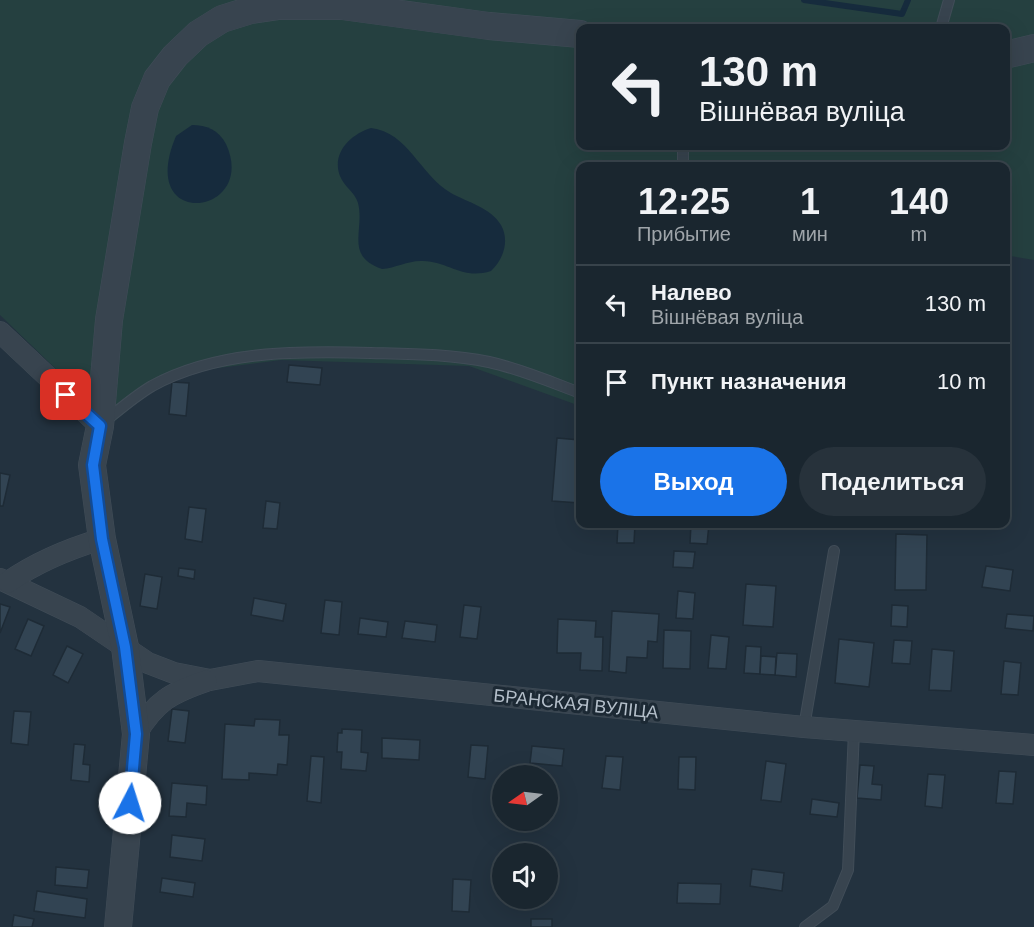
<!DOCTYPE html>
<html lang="ru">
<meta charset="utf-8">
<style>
body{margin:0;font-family:Arial,sans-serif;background:#27323b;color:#f1f3f6;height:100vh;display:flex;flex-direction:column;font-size:22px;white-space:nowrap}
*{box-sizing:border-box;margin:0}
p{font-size:20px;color:#9fa5aa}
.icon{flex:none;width:33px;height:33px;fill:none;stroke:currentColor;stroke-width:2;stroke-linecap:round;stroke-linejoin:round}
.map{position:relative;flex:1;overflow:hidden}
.details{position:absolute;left:576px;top:162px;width:434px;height:366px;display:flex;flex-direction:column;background:#1a262f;border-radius:12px;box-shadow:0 6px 24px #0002,0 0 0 2px #38434b}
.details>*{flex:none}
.banner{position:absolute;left:576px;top:24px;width:434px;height:126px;border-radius:12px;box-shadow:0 6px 24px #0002,0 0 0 2px #38434b;background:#1a262f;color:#f1f3f6;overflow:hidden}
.needle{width:39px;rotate:256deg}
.tools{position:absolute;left:492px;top:765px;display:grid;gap:12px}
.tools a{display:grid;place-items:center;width:66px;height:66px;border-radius:50%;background:#1a262f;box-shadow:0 6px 24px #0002,0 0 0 2px #38434b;font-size:30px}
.pin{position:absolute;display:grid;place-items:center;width:51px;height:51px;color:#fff;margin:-26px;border-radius:12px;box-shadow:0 3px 9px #0006}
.me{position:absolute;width:66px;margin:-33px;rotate:5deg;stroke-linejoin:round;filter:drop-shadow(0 0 4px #0008)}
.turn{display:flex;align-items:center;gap:21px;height:126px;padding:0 24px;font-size:27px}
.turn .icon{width:78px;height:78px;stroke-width:2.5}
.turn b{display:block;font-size:42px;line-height:51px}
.eta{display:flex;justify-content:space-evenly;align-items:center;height:102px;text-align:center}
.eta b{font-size:36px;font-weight:600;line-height:42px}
.action{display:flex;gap:12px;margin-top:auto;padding:12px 24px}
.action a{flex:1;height:69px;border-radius:36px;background:#1a73e8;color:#fff;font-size:24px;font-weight:600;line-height:69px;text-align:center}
.action a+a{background:#27323b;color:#f1f3f6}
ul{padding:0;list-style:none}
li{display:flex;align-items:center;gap:18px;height:78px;padding:0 24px;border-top:2px solid #38434b}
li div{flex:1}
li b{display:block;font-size:22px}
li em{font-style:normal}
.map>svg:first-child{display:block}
.green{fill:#254040;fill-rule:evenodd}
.water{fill:#162b3d}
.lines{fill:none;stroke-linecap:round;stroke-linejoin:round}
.stream{stroke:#162b3d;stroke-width:6}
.building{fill:#324453;stroke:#1e2b36;stroke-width:1.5}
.service-casing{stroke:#414d58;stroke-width:12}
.minor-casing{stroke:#414d58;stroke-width:22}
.tertiary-casing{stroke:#414d58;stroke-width:28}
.service{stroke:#38444f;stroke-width:10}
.minor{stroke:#38444f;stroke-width:21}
.tertiary{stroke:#38444f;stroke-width:27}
.route-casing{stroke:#114b97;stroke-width:15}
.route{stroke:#1a73e8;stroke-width:10}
.labels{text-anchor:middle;stroke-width:6;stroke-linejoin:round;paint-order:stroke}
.street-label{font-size:18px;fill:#b4bfca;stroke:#1c2934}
</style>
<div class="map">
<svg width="1034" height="927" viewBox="0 0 1034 927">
<rect width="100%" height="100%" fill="#23323f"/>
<!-- green -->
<path class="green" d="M0,0H1034V260L1005,255V166H580V406L469,366L281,360L194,371L157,387L112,423L0,315ZM580,28H1005V146H580Z"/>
<!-- water -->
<g class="water">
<path d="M192,125C206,125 219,130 226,144C259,215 135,233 176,136Z"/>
<path d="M371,128C408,132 420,175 451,193C467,202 491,208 501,225C510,241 503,260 491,271C462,280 450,262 423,261C409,260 396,268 382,269C344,256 365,230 358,203C355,192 344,187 340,176C331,153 351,134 371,128Z"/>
</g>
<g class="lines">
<!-- stream -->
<polyline class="stream" points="804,0 902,14 908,0"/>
</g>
<!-- building -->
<g class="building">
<polygon points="289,365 322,368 320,385 287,382"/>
<polygon points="172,382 189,383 186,416 169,414"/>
<polygon points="557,438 580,440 580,503 552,501"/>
<polygon points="0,473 10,475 3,506 0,506"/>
<polygon points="266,501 280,503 277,529 263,528"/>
<polygon points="189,507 206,509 202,542 185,539"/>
<polygon points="618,524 635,524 634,543 617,543"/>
<polygon points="691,524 709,524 707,544 690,543"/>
<polygon points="896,534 927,535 926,590 895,590"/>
<polygon points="674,551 695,552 693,568 673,567"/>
<polygon points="986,566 1013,570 1010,591 982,587"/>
<polygon points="179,568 195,570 194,579 178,576"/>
<polygon points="145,574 162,577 157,609 140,606"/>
<polygon points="746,584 776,586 773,627 743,625"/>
<polygon points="678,591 695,593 693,619 676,618"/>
<polygon points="254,598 286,604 283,621 251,615"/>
<polygon points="325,600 342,602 339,635 321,633"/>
<polygon points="0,604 10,607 0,633"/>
<polygon points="464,605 481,607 477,639 460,637"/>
<polygon points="892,605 908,606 907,627 891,626"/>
<polygon points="612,611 659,614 657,642 648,641 647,658 627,657 626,673 609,671"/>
<polygon points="1007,614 1034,616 1033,631 1005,628"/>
<polygon points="360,618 388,622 386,637 358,634"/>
<polygon points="28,619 44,626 31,656 15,649"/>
<polygon points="558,619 596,621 595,637 603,637 602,671 580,670 581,653 557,653"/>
<polygon points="405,621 437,625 435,642 402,638"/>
<polygon points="664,630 691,631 690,669 663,668"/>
<polygon points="711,635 729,637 726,669 708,668"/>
<polygon points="839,639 874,643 869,687 835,683"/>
<polygon points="894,640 912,641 910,664 892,663"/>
<polygon points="67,646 83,654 68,683 53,675"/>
<polygon points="746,646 761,647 760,674 744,673"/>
<polygon points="932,649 954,651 951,691 929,690"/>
<polygon points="777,653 797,654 796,677 775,675"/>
<polygon points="761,656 776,657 775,675 760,674"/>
<polygon points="1004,661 1021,663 1018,695 1001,694"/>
<polygon points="172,709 189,711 185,743 168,741"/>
<polygon points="14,711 31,712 28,745 11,743"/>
<polygon points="255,719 280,720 279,735 289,735 287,765 278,764 277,775 249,773 249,780 222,779 225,724 254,726"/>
<polygon points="342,729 362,730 361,752 368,753 366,771 341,769 342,752 337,752 338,733 342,733"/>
<polygon points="382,738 420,740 419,760 382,758"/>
<polygon points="74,744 85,745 83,764 90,765 89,782 71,780"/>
<polygon points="471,745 488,746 485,779 468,777"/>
<polygon points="532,746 564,749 562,766 530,763"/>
<polygon points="311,756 324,757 321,803 307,801"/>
<polygon points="606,756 623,757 620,790 602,788"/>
<polygon points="679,757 696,757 695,790 678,789"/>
<polygon points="766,761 786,764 781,802 761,800"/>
<polygon points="860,765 874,766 872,784 882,785 881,800 857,798"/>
<polygon points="999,771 1016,772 1013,804 996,803"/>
<polygon points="928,774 945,775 942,808 925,806"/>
<polygon points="172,783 207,786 206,805 187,803 186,817 169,816"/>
<polygon points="812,799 839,803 837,817 810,814"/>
<polygon points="172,835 205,839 202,861 170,857"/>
<polygon points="56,867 89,870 87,888 55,885"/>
<polygon points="752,869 784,873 782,891 750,886"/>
<polygon points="162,878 195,883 193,897 160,892"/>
<polygon points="453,879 471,880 469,912 452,911"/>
<polygon points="678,883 721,884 720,904 677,903"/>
<polygon points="37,891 87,899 85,918 34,911"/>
<polygon points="14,915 34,919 32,927 12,927"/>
<rect x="531" y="919" width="21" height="8"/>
</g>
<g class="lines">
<!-- service casing -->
<g class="service-casing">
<g id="service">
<polyline points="941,28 949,0"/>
<polyline points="683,166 683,146"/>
<path d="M104,422C120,409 135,396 152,386C218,350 298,351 371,353C411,354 450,354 489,362C521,369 551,382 580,393"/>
<polyline points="804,727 834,551"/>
<polyline points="805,927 833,906 848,870 854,731"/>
</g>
</g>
<!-- minor casing -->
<g class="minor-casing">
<g id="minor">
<polyline points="0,332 100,426"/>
<polyline points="0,579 80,617 148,663 174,673 210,680 258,671 804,727 1034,745"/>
<path d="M8,582C37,562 68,549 102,539"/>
<path d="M136,734C156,701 171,693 206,681"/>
</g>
</g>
<!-- tertiary casing -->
<g class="tertiary-casing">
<g id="tertiary">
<polyline points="1005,55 1034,48"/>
<polyline points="118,927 136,734 125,647 102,539 92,465 100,426 109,320 138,143 145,108 157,79 175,56 198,34 222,19 251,10 279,6 342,6 489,26 580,34"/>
</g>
</g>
<!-- service -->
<use href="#service" class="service"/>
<!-- minor -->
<use href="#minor" class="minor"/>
<!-- tertiary -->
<use href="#tertiary" class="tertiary"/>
</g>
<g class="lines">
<!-- route casing -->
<g class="route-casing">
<polyline id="route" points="66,395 100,426 93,465 102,539 125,647 136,734 130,803"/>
</g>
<!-- route -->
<use href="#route" class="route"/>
</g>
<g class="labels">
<!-- street labels -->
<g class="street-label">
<text transform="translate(576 704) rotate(6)" y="6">БРАНСКАЯ ВУЛІЦА</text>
</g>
</g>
</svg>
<div class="tools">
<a><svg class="needle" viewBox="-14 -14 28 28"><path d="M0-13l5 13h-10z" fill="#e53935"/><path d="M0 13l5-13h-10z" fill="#9fa5aa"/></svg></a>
<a><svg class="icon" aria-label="sound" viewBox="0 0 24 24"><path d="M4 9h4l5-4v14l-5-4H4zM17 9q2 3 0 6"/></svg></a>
</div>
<div class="pin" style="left:66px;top:395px;background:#d93025"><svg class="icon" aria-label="arrive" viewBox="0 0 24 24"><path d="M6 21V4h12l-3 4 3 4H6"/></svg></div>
<svg class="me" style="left:130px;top:803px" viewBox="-20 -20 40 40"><circle r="19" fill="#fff"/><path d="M0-13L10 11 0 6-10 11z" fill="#1a73e8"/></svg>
<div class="banner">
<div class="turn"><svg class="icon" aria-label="left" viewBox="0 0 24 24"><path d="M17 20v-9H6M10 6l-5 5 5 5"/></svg><div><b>130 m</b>Вішнёвая вуліца</div></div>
</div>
<section class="details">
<div class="eta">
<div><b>12:25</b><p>Прибытие</p></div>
<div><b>1</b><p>мин</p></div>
<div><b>140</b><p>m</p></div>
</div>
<ul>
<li><svg class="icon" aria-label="left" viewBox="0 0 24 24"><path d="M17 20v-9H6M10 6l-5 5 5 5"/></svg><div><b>Налево</b><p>Вішнёвая вуліца</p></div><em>130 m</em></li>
<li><svg class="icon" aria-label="arrive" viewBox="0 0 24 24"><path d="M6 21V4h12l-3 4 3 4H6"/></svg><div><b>Пункт назначения</b></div><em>10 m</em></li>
</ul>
<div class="action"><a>Выход</a><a>Поделиться</a></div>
</section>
</div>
